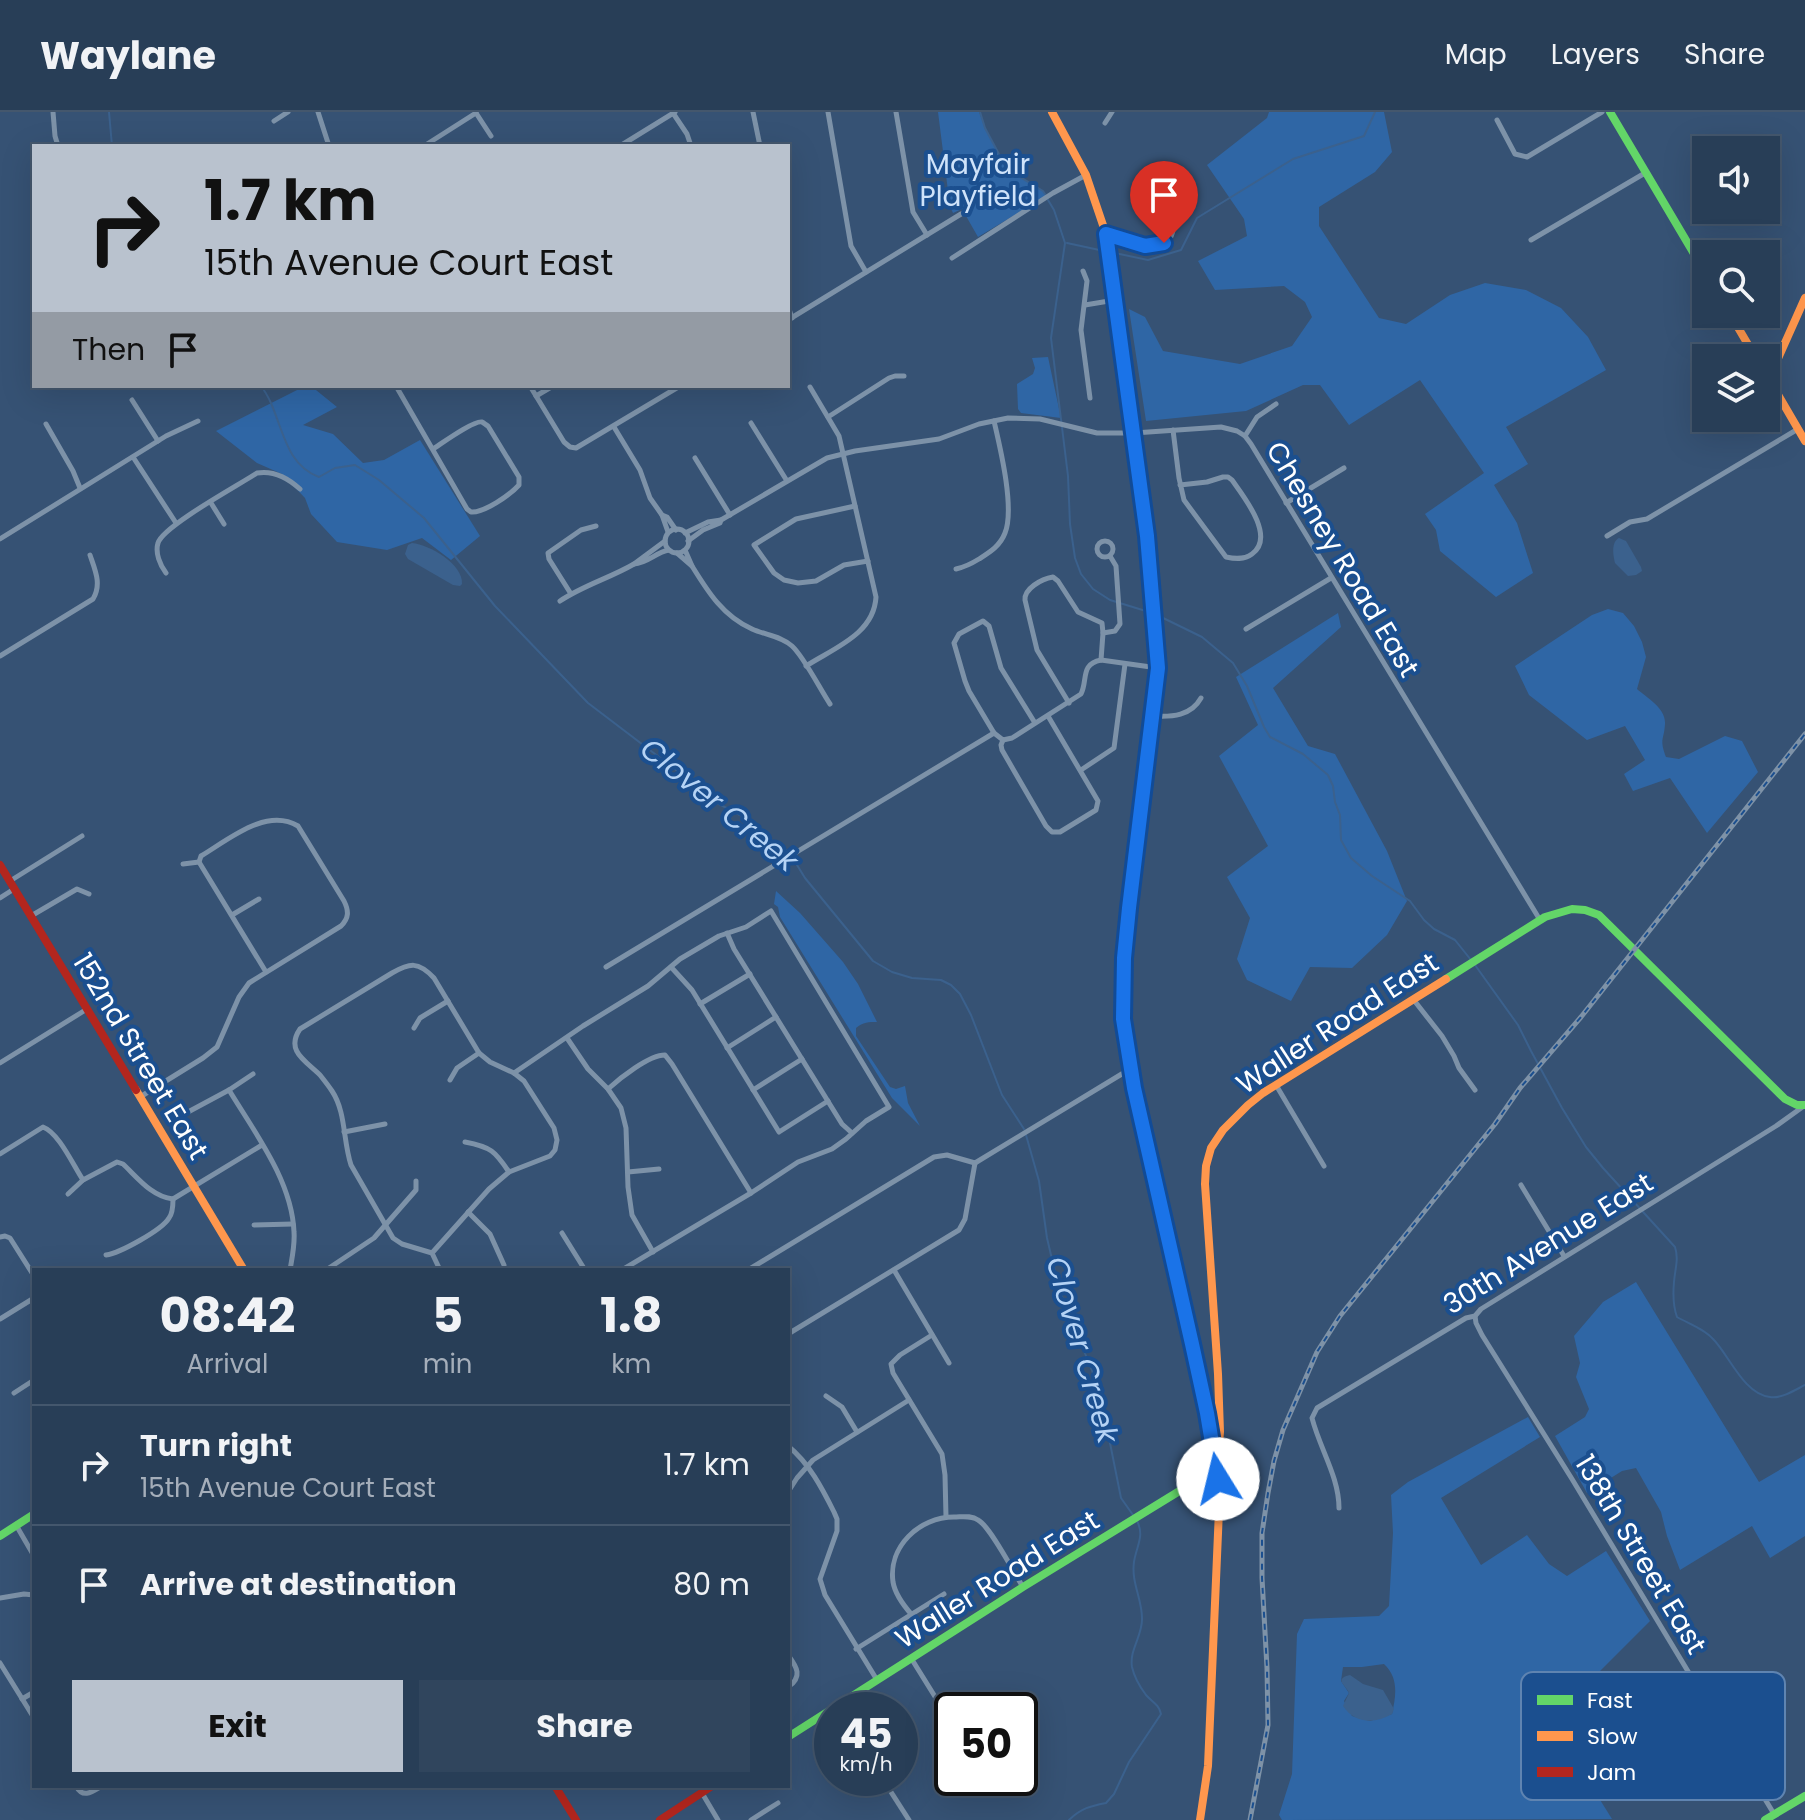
<!DOCTYPE html>
<style>
body{margin:0;font-family:Poppins,sans-serif;background:#30455d;color:#f1f3f6;height:100vh;display:flex;flex-direction:column;font-size:30px;white-space:nowrap}
*{box-sizing:border-box;margin:0}
p{font-size:26px;color:#a5aeba}
.icon{flex:none;width:44px;height:44px;fill:none;stroke:currentColor;stroke-width:2;stroke-linecap:round;stroke-linejoin:round}
.map{position:relative;flex:1;overflow:hidden}
.panel{position:absolute;left:32px;top:1156px;width:758px;height:520px;display:flex;flex-direction:column;background:#283e57;border-radius:0px;box-shadow:0 8px 32px #0002,0 0 0 2px #44576d}
.panel>*{flex:none}
.hud{position:absolute;left:32px;top:32px;width:758px;height:244px;border-radius:0px;box-shadow:0 8px 32px #0002,0 0 0 2px #44576d;background:#b9c2ce;color:#111;overflow:hidden}
.buttons{position:absolute;left:1692px;top:24px;display:grid;gap:16px}
.buttons a{display:grid;place-items:center;width:88px;height:88px;border-radius:0px;background:#283e57;box-shadow:0 8px 32px #0002,0 0 0 2px #44576d;font-size:40px}
.speed{position:absolute;left:814px;top:1580px;display:flex;gap:16px;font-size:40px;font-weight:700;text-align:center}
.speed>*{display:grid;place-content:center;width:104px;height:104px;border-radius:50%;background:#283e57;box-shadow:0 8px 32px #0002,0 0 0 2px #44576d;line-height:1}
.speed small{font-size:20px;font-weight:400}
.speed .limit{border:4px solid #111;border-radius:12px;background:#fff;color:#111}
.pin{position:absolute;display:grid;place-items:center;width:68px;height:68px;color:#fff;margin:-82px -34px;border-radius:50% 50% 50% 0;rotate:-45deg;box-shadow:0 0 8px #0007}
.pin .icon{rotate:45deg}
.me{position:absolute;width:88px;margin:-44px;rotate:351deg;stroke-linejoin:round;filter:drop-shadow(0 0 6px #0008)}
.turn{display:flex;align-items:center;gap:28px;height:168px;padding:0 40px;font-size:36px}
.turn .icon{width:104px;height:104px;stroke-width:2.5}
.turn b{display:block;font-size:56px;line-height:68px}
.then{display:flex;align-items:center;height:76px;padding:0 40px;background:#0003;gap:16px;font-size:30px}
.eta{display:flex;justify-content:space-evenly;align-items:center;height:136px;text-align:center}
.eta b{font-size:48px;font-weight:700;line-height:56px}
.primary-button{display:flex;gap:16px;margin-top:auto;padding:16px 40px}
.primary-button a{flex:1;height:92px;border-radius:0px;background:#b9c2ce;color:#111;font-size:32px;font-weight:700;line-height:92px;text-align:center}
.primary-button a+a{background:#30455d;color:#f1f3f6}
ul{padding:0;list-style:none}
li{display:flex;align-items:center;gap:24px;height:120px;padding:0 40px;border-top:2px solid #44576d}
li div{flex:1}
li b{display:block;font-size:30px}
li em{font-style:normal}
header{display:flex;align-items:center;gap:48px;box-sizing:border-box;height:112px;padding:0 40px;background:#283e57;border-bottom:2px solid #44576d}
header strong{font-size:38px}
nav{display:flex;gap:44px;margin-inline-start:auto;font-size:28px}
.map>svg:first-child{display:block}
.green{fill:#2f66a5;fill-rule:evenodd}
.water{fill:#3b618d}
.lines{fill:none;stroke-linecap:round;stroke-linejoin:round}
.stream{stroke:#3b618d;stroke-width:2}
.street{stroke:#7d92a8;stroke-width:5}
.fast{stroke:#63d668;stroke-width:8}
.slow{stroke:#ff974d;stroke-width:8}
.jam{stroke:#b3261e;stroke-width:8}
.rail-casing{stroke:#7e92a7;stroke-width:5}
.rail{stroke:#1b4f8f;stroke-width:2;stroke-dasharray:6;stroke-linecap:butt}
.route-casing{stroke:#114b97;stroke-width:20}
.route{stroke:#1a73e8;stroke-width:14}
.labels{text-anchor:middle;stroke-width:8;stroke-linejoin:round;paint-order:stroke}
.park-label{font-size:28px;fill:#cfe3fa;stroke:#1b4f8f}
.street-label{font-size:28px;fill:#fff;stroke:#1b4f8f}
.water-label{font-size:30px;font-style:italic;fill:#b5d3f5;stroke:#1b4f8f}
.key{fill:#1b4f8f;stroke:#5f84b1;stroke-width:2}
.key-label{font-size:22px;fill:#fff}
</style>
<header>
<strong>Waylane</strong>
<nav><a>Map</a><a>Layers</a><a>Share</a></nav>
</header>
<div class="map">
<svg width="1805" height="1708" viewBox="0 0 1805 1708">
<rect width="100%" height="100%" fill="#365274"/>
<!-- green -->
<g class="green">
<polygon points="938,0 979,0 985,16 1007,57 1043,79 1046,84 978,125 962,97 953,101 944,81 948,79"/>
<polygon points="1269,0 1384,0 1392,40 1375,60 1319,95 1319,114 1379,206 1406,212 1450,183 1485,171 1526,178 1561,196 1588,225 1606,258 1506,315 1528,352 1494,373 1517,411 1533,461 1496,485 1440,439 1436,418 1425,402 1484,361 1420,268 1349,313 1320,273 1303,273 1246,299 1146,309 1129,197 1145,205 1163,239 1240,252 1292,234 1312,205 1305,190 1284,174 1215,178 1198,149 1247,124 1244,107 1207,53 1267,6"/>
<polygon points="1048,245 1061,306 1021,301 1018,297 1017,272 1033,262 1035,256 1032,246"/>
<polygon points="305,274 311,274 337,295 303,313 333,322 363,351 384,348 420,328 480,424 451,448 422,426 387,438 337,430 311,402 305,386 282,362 257,351 216,319"/>
<path d="M1608,497L1623,501L1634,514L1642,530L1646,545L1637,577C1647,586 1666,596 1665,612C1664,629 1659,626 1666,645L1679,647L1725,624L1742,629L1758,660L1707,721L1670,666L1633,679L1624,662L1645,648L1625,614L1587,628L1529,583L1515,554L1592,503Z"/>
<polygon points="1338,501 1341,515 1273,576 1308,634 1335,642 1387,739 1407,789 1387,823 1352,856 1310,855 1291,889 1247,868 1237,847 1250,806 1227,765 1268,734 1219,644 1258,613 1236,565"/>
<path d="M776,779L800,801L843,850L858,872L877,910C869,910 863,910 856,916V924L890,975L896,977L905,974L908,991L920,1014L892,986L780,805L778,795L774,792Z"/>
<polygon points="1636,1170 1759,1370 1805,1343 1805,1424 1770,1446 1752,1414 1680,1458 1667,1424 1661,1400 1636,1356 1622,1359 1587,1381 1555,1324 1585,1305 1589,1297 1576,1265 1580,1251 1574,1224 1603,1190"/>
<path d="M1528,1305L1540,1325L1441,1386L1481,1453L1527,1423L1549,1452L1567,1464L1606,1439L1650,1509L1594,1565L1596,1600L1606,1620L1600,1648L1582,1659L1612,1707L1282,1708L1279,1703L1292,1662L1297,1522L1304,1507L1379,1504L1389,1494L1393,1421L1391,1383L1408,1370ZM1384,1552C1399,1566 1396,1584 1392,1602L1370,1609L1352,1604L1344,1589L1349,1581L1341,1569L1343,1555H1362Z"/>
</g>
<!-- water -->
<g class="water">
<path d="M1619,426L1626,429L1641,455L1642,459L1636,463L1628,464L1615,451C1613,443 1611,430 1619,426Z"/>
<path d="M412,431C430,433 463,452 462,472L460,474L453,473L408,447L405,442L408,433Z"/>
<path d="M1350,1563L1363,1572L1383,1578L1394,1597L1392,1602C1375,1612 1355,1612 1343,1594L1349,1581C1346,1573 1333,1567 1350,1563Z"/>
</g>
<g class="lines">
<!-- stream -->
<g class="stream">
<polyline points="109,0 112,34"/>
<polyline points="980,0 985,16 1007,57 1043,79 1045,82"/>
<polyline points="1048,88 1054,98 1065,131 1051,226 1068,364 1070,412 1075,446 1081,462 1093,477 1110,488 1149,500"/>
<polyline points="1067,131 1104,139"/>
<polyline points="1110,140 1148,148 1181,138 1197,106 1293,47 1364,24 1375,0"/>
<path d="M261,274C283,302 280,351 319,365L335,356L355,353L379,368L424,406L495,494L588,591L680,661L695,670L713,689L742,704L768,727L789,740L805,766L873,849L892,860L912,866L941,868L951,873L960,882L971,903L1002,983L1024,1017"/>
<polyline points="1155,502 1202,525 1233,551 1247,574 1264,615 1270,625 1303,642 1328,663 1333,674 1335,690 1340,703 1341,728 1351,746 1372,764 1410,789 1424,808 1434,817 1455,828 1471,848"/>
<path d="M1475,853L1518,913L1531,939L1562,996L1586,1035L1603,1056L1675,1135C1679,1147 1675,1157 1674,1170C1673,1181 1673,1194 1677,1205C1689,1212 1705,1217 1714,1228C1730,1245 1744,1282 1770,1285C1781,1287 1795,1278 1805,1273"/>
<polyline points="1026,1023 1039,1069 1047,1126 1059,1177 1099,1276 1121,1386 1133,1403"/>
<path d="M1069,1708C1081,1696 1091,1694 1106,1691L1114,1682L1129,1650L1161,1602C1159,1592 1152,1590 1146,1583C1140,1575 1134,1564 1132,1555C1129,1538 1143,1523 1142,1506C1142,1487 1131,1470 1134,1450C1136,1435 1145,1424 1137,1409"/>
</g>
<!-- street -->
<g class="street">
<polyline points="53,0 55,24 58,34"/>
<polyline points="318,0 329,34"/>
<polyline points="753,0 760,34"/>
<polyline points="828,0 851,134 866,160"/>
<polyline points="896,0 913,100 927,123"/>
<polyline points="476,1 491,24"/>
<polyline points="673,1 687,22 691,34"/>
<polyline points="1497,8 1515,42 1527,45 1602,0"/>
<polyline points="274,9 288,0"/>
<polyline points="1105,11 1112,0"/>
<polyline points="424,34 476,1"/>
<polyline points="620,34 675,0"/>
<path d="M1106,122C1122,127 1158,144 1170,126C1174,121 1174,112 1175,106"/>
<polyline points="1531,128 1645,61"/>
<polyline points="952,146 1053,81 1086,63"/>
<polyline points="1083,159 1087,169 1081,218 1090,286"/>
<polyline points="1085,193 1115,188"/>
<polyline points="788,194 792,206"/>
<polyline points="788,208 961,102"/>
<path d="M396,274L467,397L471,400C484,401 510,383 519,373V365L488,314C486,313 484,311 482,310C474,308 441,332 433,337"/>
<polyline points="530,274 564,330 570,335 576,336 680,274"/>
<polyline points="536,284 553,274"/>
<polyline points="132,288 158,329"/>
<polyline points="828,305 889,266 895,264 904,264"/>
<polyline points="751,311 787,369"/>
<polyline points="46,312 73,359 80,376"/>
<polyline points="614,315 640,358 650,386 662,403"/>
<path d="M1173,318L1179,366L1184,388L1226,445C1235,447 1244,448 1252,442C1276,425 1244,385 1232,368L1228,365H1223L1207,370L1180,373"/>
<polyline points="1245,324 1257,305 1276,292"/>
<polyline points="133,345 176,411"/>
<polyline points="695,346 730,403"/>
<polyline points="211,391 224,412"/>
<polyline points="1286,391 1344,356"/>
<polyline points="855,394 796,407 754,433 774,461 784,468 798,471 816,469 844,453 868,449"/>
<polyline points="721,408 827,346 855,339 939,327 979,312 1008,306 1040,307 1097,321 1134,321 1221,315 1237,319 1245,324 1251,332 1540,808"/>
<circle cx="677" cy="429" r="12"/>
<polyline points="668,420 662,403 667,405 676,418"/>
<polyline points="685,421 708,410 721,408 720,411 703,418 688,429"/>
<polyline points="1607,424 1630,410 1647,407 1798,317"/>
<polyline points="0,427 166,324 198,309"/>
<circle cx="1105" cy="437" r="8"/>
<path d="M665,429L634,452C648,451 656,440 669,438"/>
<polyline points="677,441 692,454 685,438"/>
<path d="M692,454C708,480 723,504 752,517C765,523 781,524 792,534C804,545 820,577 830,592"/>
<path d="M956,457C965,455 971,452 979,447C990,440 1000,434 1005,421C1015,396 1000,335 994,309"/>
<path d="M166,461C160,453 155,441 158,431C163,414 239,373 257,361C274,358 288,366 300,377"/>
<polyline points="571,482 549,447 548,441 581,418 596,414"/>
<path d="M560,489C584,473 610,466 634,452"/>
<polyline points="1246,517 1331,466"/>
<polyline points="1103,521 1115,519 1120,512 1116,454 1110,444"/>
<path d="M0,544L93,487C102,472 95,458 90,443"/>
<path d="M806,554C834,536 874,522 876,485L839,324L810,275"/>
<path d="M1069,591L1037,538L1025,488C1024,477 1041,467 1053,465L1058,469L1078,500L1102,511L1103,521L1101,548"/>
<path d="M1154,604C1172,605 1191,604 1201,586"/>
<path d="M1035,611L1001,556L989,514L983,509L959,522L954,531L965,569L969,579L994,621L1003,628L1012,626L1081,582C1088,568 1080,552 1101,548L1158,556"/>
<polyline points="1003,628 1001,633 1002,638 1046,714 1052,720 1060,720 1096,698 1098,689 1048,604"/>
<polyline points="1081,658 1114,636 1125,552"/>
<polyline points="199,750 266,860"/>
<polyline points="10,769 82,724"/>
<polyline points="0,786 14,777"/>
<polyline points="232,803 259,787"/>
<polyline points="31,804 77,777 89,782"/>
<polyline points="727,821 734,837 842,1012 852,1021"/>
<polyline points="606,855 994,621"/>
<polyline points="671,855 692,878 779,1020 828,989"/>
<polyline points="1413,887 1442,924 1454,944 1459,956 1475,978"/>
<polyline points="700,892 750,862"/>
<polyline points="414,916 420,906 448,889"/>
<polyline points="567,926 588,957 608,977 621,996 626,1016 628,1075 632,1103 653,1140"/>
<polyline points="727,936 776,905"/>
<polyline points="0,951 87,897"/>
<polyline points="514,961 583,914 648,874 680,847 719,824 746,815 771,799 889,995 866,1009 846,1027 832,1037 798,1050 751,1081 622,1158"/>
<polyline points="450,968 457,956 479,941"/>
<polyline points="1276,973 1324,1054"/>
<path d="M608,977C620,966 649,943 665,943L672,952L751,1081"/>
<path d="M229,978C255,1021 292,1069 294,1120C295,1133 292,1146 290,1158"/>
<polyline points="753,978 802,947"/>
<path d="M140,985L203,946L217,935L239,885L249,871L341,814C349,806 349,799 344,789L298,714C266,695 228,728 201,744L199,750L183,752"/>
<polyline points="188,1000 229,978 253,962"/>
<polyline points="344,1020 385,1012"/>
<path d="M465,1030C491,1035 495,1039 509,1060"/>
<path d="M0,1042L43,1015C59,1021 73,1053 83,1068"/>
<polyline points="975,1051 1130,957"/>
<polyline points="628,1060 659,1057"/>
<polyline points="1521,1073 1564,1144"/>
<path d="M68,1082L83,1068L117,1050L123,1052C137,1065 152,1085 173,1087"/>
<polyline points="173,1087 262,1033"/>
<polyline points="468,1100 490,1122 504,1153"/>
<polyline points="254,1113 293,1112"/>
<polyline points="562,1121 585,1158"/>
<polyline points="0,1125 5,1124 10,1126 34,1164"/>
<path d="M432,1141L489,1077L509,1060L550,1044L555,1038L557,1028L554,1016L524,969L514,961L490,950L479,941L434,866C418,849 410,851 392,861L300,917C285,939 306,949 320,963C324,968 328,973 332,979C346,1000 343,1029 351,1053L393,1126L402,1132L432,1141L440,1158"/>
<path d="M106,1143C120,1141 162,1118 169,1106C173,1101 173,1093 173,1087"/>
<polyline points="326,1158 374,1126 416,1078 416,1069"/>
<polyline points="748,1158 934,1045 947,1043 975,1051"/>
<polyline points="894,1158 949,1251"/>
<polyline points="1475,1204 1476,1211 1482,1223 1572,1367 1774,1702"/>
<polyline points="0,1207 34,1186"/>
<polyline points="788,1222 959,1118 965,1107 975,1051"/>
<polyline points="932,1223 900,1243 891,1252 893,1261 942,1342 945,1363 946,1405"/>
<polyline points="14,1281 34,1268"/>
<polyline points="826,1284 842,1295 857,1320"/>
<path d="M788,1334C809,1351 822,1376 834,1400L837,1407V1419L820,1467L825,1483L877,1568"/>
<polyline points="788,1380 797,1366 813,1348 909,1288"/>
<path d="M1339,1396C1339,1365 1320,1337 1312,1306L1317,1296L1466,1206L1475,1204L1481,1197L1776,1014L1804,994"/>
<polyline points="16,1413 34,1444"/>
<polyline points="0,1486 24,1482 34,1483"/>
<path d="M912,1503C904,1494 895,1482 893,1470C888,1435 919,1405 954,1405C962,1405 971,1403 978,1408C990,1414 1014,1461 1023,1475"/>
<polyline points="856,1537 944,1482"/>
<path d="M788,1543C797,1555 803,1565 788,1575"/>
<polyline points="911,1546 952,1612"/>
<polyline points="0,1551 34,1606"/>
<polyline points="22,1587 34,1580"/>
<polyline points="882,1666 909,1708"/>
<path d="M76,1674C83,1687 92,1680 102,1674"/>
<polyline points="702,1681 718,1708"/>
<polyline points="751,1708 778,1691"/>
</g>
<!-- fast -->
<g class="fast">
<polyline points="1610,0 1706,162"/>
<polyline points="1142,389 1147,424 1158,556 1124,846 1123,907 1134,976 1164,1109"/>
<polyline points="1446,867 1545,805 1572,797 1585,798 1599,803 1785,987 1797,993 1805,993"/>
<polyline points="0,1424 34,1402"/>
<polyline points="788,1625 1023,1475 1199,1367"/>
<polyline points="1765,1708 1805,1684"/>
</g>
<!-- slow -->
<g class="slow">
<polyline points="1052,0 1086,63 1106,122 1142,389"/>
<polyline points="1730,202 1756,246"/>
<polyline points="1766,262 1805,329"/>
<polyline points="1767,264 1772,260 1805,186"/>
<polyline points="136,978 244,1158"/>
<polyline points="1164,1109 1207,1301 1217,1356 1219,1398 1208,1654 1200,1708"/>
<polyline points="1199,1367 1217,1356 1220,1320 1218,1262 1205,1072 1206,1054 1211,1036 1223,1018 1248,993 1263,981 1446,867"/>
</g>
<!-- jam -->
<g class="jam">
<polyline points="0,753 136,978"/>
<polyline points="555,1674 576,1708"/>
<polyline points="660,1708 712,1674"/>
</g>
<!-- rail casing -->
<g class="rail-casing">
<polyline id="rail" points="1250,1708 1268,1613 1267,1556 1262,1466 1262,1421 1268,1381 1274,1349 1283,1318 1317,1240 1340,1204 1495,1012 1520,976 1581,905 1805,622"/>
</g>
<!-- rail -->
<use href="#rail" class="rail"/>
</g>
<g class="lines">
<!-- route casing -->
<g class="route-casing">
<polyline id="route" points="1164,131 1145,134 1106,122 1147,424 1158,556 1129,796 1124,846 1123,907 1134,976 1192,1232 1207,1301 1218,1367"/>
</g>
<!-- route -->
<use href="#route" class="route"/>
</g>
<g class="labels">
<!-- park labels -->
<g class="park-label">
<text x="978" y="62">Mayfair<tspan x="978" dy="32">Playfield</tspan></text>
</g>
<!-- street labels -->
<g class="street-label">
<text transform="translate(1343 447) rotate(59)" y="10">Chesney Road East</text>
<text transform="translate(1337 911) rotate(-33)" y="10">Waller Road East</text>
<text transform="translate(141 944) rotate(59)" y="10">152nd Street East</text>
<text transform="translate(1548 1131) rotate(-32)" y="10">30th Avenue East</text>
<text transform="translate(1641 1442) rotate(59)" y="10">138th Street East</text>
<text transform="translate(997 1467) rotate(-32)" y="10">Waller Road East</text>
</g>
<!-- water labels -->
<g class="water-label">
<text transform="translate(719 693) rotate(39)" y="10">Clover Creek</text>
<text transform="translate(1082 1238) rotate(74)" y="10">Clover Creek</text>
</g>
</g>
<!-- legend -->
<rect x="1521" y="1560" width="264" height="128" rx="12" class="key"/>
<rect x="1537" y="1583" width="36" height="10" fill="#63d668"/>
<rect x="1537" y="1619" width="36" height="10" fill="#ff974d"/>
<rect x="1537" y="1655" width="36" height="10" fill="#b3261e"/>
<g class="key-label">
<text x="1587" y="1596">Fast</text>
<text x="1587" y="1632">Slow</text>
<text x="1587" y="1668">Jam</text>
</g>
</svg>
<div class="buttons">
<a><svg class="icon" aria-label="sound" viewBox="0 0 24 24"><path d="M4 9h4l5-4v14l-5-4H4zM17 9q2 3 0 6"/></svg></a>
<a><svg class="icon" aria-label="search" viewBox="0 0 24 24"><circle cx="10" cy="10" r="6"/><path d="M15 15l6 6"/></svg></a>
<a><svg class="icon" aria-label="layers" viewBox="0 0 24 24"><path d="M12 4l9 5-9 5-9-5zM3 14l9 5 9-5"/></svg></a>
</div>
<div class="speed"><div>45<small>km/h</small></div><div class="limit">50</div></div>
<div class="pin" style="left:1164px;top:131px;background:#d93025"><svg class="icon" aria-label="arrive" viewBox="0 0 24 24"><path d="M6 21V4h12l-3 4 3 4H6"/></svg></div>
<svg class="me" style="left:1218px;top:1367px" viewBox="-20 -20 40 40"><circle r="19" fill="#fff"/><path d="M0-13L10 11 0 6-10 11z" fill="#1a73e8"/></svg>
<div class="hud">
<div class="turn"><svg class="icon" aria-label="right" viewBox="0 0 24 24"><path d="M7 20v-9h11M14 6l5 5-5 5"/></svg><div><b>1.7 km</b>15th Avenue Court East</div></div>
<div class="then">Then<svg class="icon" aria-label="arrive" viewBox="0 0 24 24"><path d="M6 21V4h12l-3 4 3 4H6"/></svg></div>
</div>
<section class="panel">
<div class="eta">
<div><b>08:42</b><p>Arrival</p></div>
<div><b>5</b><p>min</p></div>
<div><b>1.8</b><p>km</p></div>
</div>
<ul>
<li><svg class="icon" aria-label="right" viewBox="0 0 24 24"><path d="M7 20v-9h11M14 6l5 5-5 5"/></svg><div><b>Turn right</b><p>15th Avenue Court East</p></div><em>1.7 km</em></li>
<li><svg class="icon" aria-label="arrive" viewBox="0 0 24 24"><path d="M6 21V4h12l-3 4 3 4H6"/></svg><div><b>Arrive at destination</b></div><em>80 m</em></li>
</ul>
<div class="primary-button"><a>Exit</a><a>Share</a></div>
</section>
</div>
